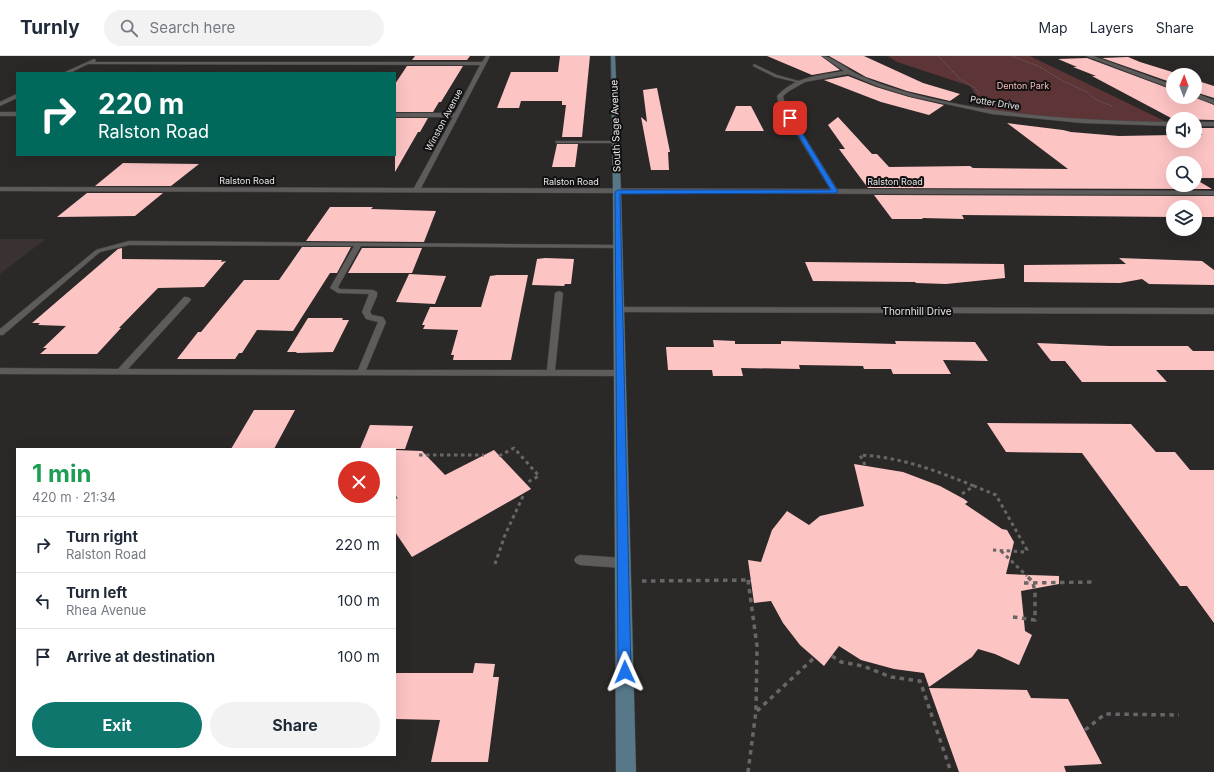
<!DOCTYPE html>
<meta charset="utf-8">
<style>
body{margin:0;font-family:Inter,sans-serif;background:#f2f2f3;color:#1f2937;height:100vh;display:flex;flex-direction:column;font-size:15px;white-space:nowrap}
*{box-sizing:border-box;margin:0}
p{font-size:13px;color:#747a83}
.icon{flex:none;width:22px;height:22px;fill:none;stroke:currentColor;stroke-width:2;stroke-linecap:round;stroke-linejoin:round}
.map{position:relative;flex:1;overflow:hidden}
.side{position:absolute;left:16px;top:392px;width:380px;height:308px;display:flex;flex-direction:column;background:#fff;border-radius:0px;box-shadow:0 4px 16px #0002}
.side>*{flex:none}
.hud{position:absolute;left:16px;top:16px;width:380px;height:84px;border-radius:0px;box-shadow:0 4px 16px #0002;background:#00695c;color:#fff;overflow:hidden}
.needle{width:26px;rotate:1deg}
.controls{position:absolute;left:1166px;top:12px;display:grid;gap:8px}
.controls a{display:grid;place-items:center;width:36px;height:36px;border-radius:50%;background:#fff;box-shadow:0 4px 16px #0002;font-size:20px}
.pin{position:absolute;display:grid;place-items:center;width:34px;height:34px;color:#fff;margin:-17px;border-radius:8px;box-shadow:0 2px 6px #0006}
.me{position:absolute;width:44px;margin:-22px;rotate:359deg;stroke-linejoin:round;filter:drop-shadow(0 0 3px #0008)}
.turn{display:flex;align-items:center;gap:14px;height:84px;padding:0 16px;font-size:18px}
.turn .icon{width:52px;height:52px;stroke-width:2.5}
.turn b{display:block;font-size:28px;line-height:34px}
.round{display:grid;place-items:center;flex:none;width:42px;height:42px;border-radius:21px;background:#f2f2f3}
.overview{display:flex;align-items:center;justify-content:space-between;height:68px;padding:0 16px}
h1{font-size:24px;font-weight:700;line-height:30px;color:#1e9e55}
.button{display:flex;gap:8px;margin-top:auto;padding:8px 16px}
.button a{flex:1;height:46px;border-radius:24px;background:#0f766e;color:#fff;font-size:16px;font-weight:700;line-height:46px;text-align:center}
.button a+a{background:#f2f2f3;color:#1f2937}
ul{padding:0;list-style:none}
li{display:flex;align-items:center;gap:12px;height:56px;padding:0 16px;border-top:1px solid #e0e1e3}
li div{flex:1}
li b{display:block;font-size:15px}
li em{font-style:normal}
header{display:flex;align-items:center;gap:24px;box-sizing:border-box;height:56px;padding:0 20px;background:#fff;border-bottom:1px solid #e0e1e3}
header strong{font-size:19px}
nav{display:flex;gap:22px;margin-inline-start:auto;font-size:14px}
.search{width:280px;height:36px;background:#f2f2f3;display:flex;align-items:center;gap:10px;box-sizing:border-box;padding:0 14px;border-radius:22px;color:#747a83;font-size:15px}
.map>svg:first-child{display:block}
.built{fill:#3a3131}
.green{fill:#5e3537}
.building{fill:#fdc4c4}
.lines{fill:none;stroke-linecap:round;stroke-linejoin:round}
.lane-casing{stroke:#464444;stroke-width:1}
.street-casing{stroke:#464444;stroke-width:1}
.secondary-casing{stroke:#464444;stroke-width:1}
.path-far2{stroke:#686666;stroke-width:1;stroke-dasharray:1.5 1.5;stroke-linecap:butt}
.path-far1{stroke:#686666;stroke-width:3;stroke-dasharray:3.5 3.5;stroke-linecap:butt}
.path{stroke:#686666;stroke-width:3.5;stroke-dasharray:4.5 4.5;stroke-linecap:butt}
.lane{fill:#5e5b5b;fill-rule:evenodd}
.street{fill:#5e5b5b;fill-rule:evenodd}
.secondary{fill:#577889;fill-rule:evenodd}
.route{fill:#1a73e8;stroke:#114b97}
.labels{text-anchor:middle;stroke-width:4;stroke-linejoin:round;paint-order:stroke}
.far-park-label{font-size:9px;fill:#fcbbbc;stroke:#121111}
.far-street-label{font-size:9px;fill:#e8e6e6;stroke:#121111}
.street-label{font-size:10px;fill:#e8e6e6;stroke:#121111}
</style>
<header>
<strong>Turnly</strong>
<div class="search"><svg class="icon" aria-label="search" viewBox="0 0 24 24"><circle cx="10" cy="10" r="6"/><path d="M15 15l6 6"/></svg>Search here</div>
<nav><a>Map</a><a>Layers</a><a>Share</a></nav>
</header>
<div class="map">
<svg width="1214" height="716" viewBox="0 0 1214 716">
<rect width="100%" height="100%" fill="#2b2828"/>
<!-- built -->
<polygon class="built" points="0,183 46,183 0,218"/>
<!-- green -->
<polygon class="green" points="888,0 1030,0 1171,68 1125,68 988,56 970,30 897,6"/>
<!-- building -->
<g class="building">
<polygon points="415,0 470,0 467,4 412,4"/>
<polygon points="560,0 590,0 582,81 562,81 566,49 562,49 562,45 521,45 519,52 497,52 511,16 558,16"/>
<polygon points="767,0 821,0 840,14 812,19"/>
<polygon points="829,0 864,0 923,27 960,38 950,45 907,35 866,21"/>
<polygon points="1128,1 1140,6 1182,19 1173,19 1173,27 1102,2"/>
<polygon points="1087,2 1173,34 1173,41 1194,41 1214,49 1214,64 1173,63 1092,20 1096,20 1073,11 1077,11 1058,3"/>
<polygon points="407,10 463,10 441,46 439,46 433,56 395,56 395,28"/>
<polygon points="848,20 876,31 909,41 944,49 929,59 881,46 824,24"/>
<polygon points="1195,24 1214,30 1214,42 1195,36"/>
<polygon points="657,32 670,96 668,96 669,114 651,114 641,61 647,66 643,34"/>
<polygon points="736,50 751,50 764,75 725,75"/>
<polygon points="838,61 872,98 877,98 889,111 970,110 973,112 1068,113 1007,67 1063,74 1071,76 1119,80 1173,79 1173,85 1195,85 1195,79 1203,79 1195,75 1195,72 1214,72 1214,122 1195,122 1195,107 1173,107 1173,129 1195,129 1195,123 1212,133 868,132 839,93 845,93 828,69"/>
<polygon points="395,62 428,62 420,76 418,76 395,116"/>
<polygon points="557,88 578,88 575,111 552,111"/>
<polygon points="123,107 199,108 171,130 95,130"/>
<polygon points="87,137 163,137 135,160 57,161"/>
<polygon points="874,139 1214,140 1214,161 1195,161 1195,151 1173,151 1173,161 962,159 964,163 922,162 923,163 892,163"/>
<polygon points="330,151 373,151 371,153 436,155 424,186 306,185"/>
<polygon points="302,191 351,191 337,217 330,217 293,275 257,274 242,297 239,297 235,303 177,303 198,276 201,276 244,224 279,224"/>
<polygon points="122,192 122,203 222,204 221,206 226,205 204,231 158,232 119,272 121,272 97,298 40,298 47,292 43,292 66,270 38,269 40,267 32,267 118,193"/>
<polygon points="362,192 422,192 412,217 348,217"/>
<polygon points="545,202 574,203 571,228 565,228 564,230 532,229 537,203"/>
<polygon points="1119,202 1202,205 1214,214 1214,229 1149,228 1142,223 1120,227 1024,226 1024,209 1126,208"/>
<polygon points="805,206 1004,208 1005,222 946,228 916,227 915,226 813,225"/>
<polygon points="409,218 446,220 435,248 396,246"/>
<polygon points="497,219 528,219 511,304 453,304 454,299 451,299 458,274 423,273 425,269 422,269 430,251 481,251 490,220"/>
<polygon points="308,262 343,262 342,264 349,264 333,296 296,297 297,296 287,296"/>
<polygon points="713,284 735,285 735,288 781,288 781,285 896,288 895,285 975,286 988,305 943,304 951,318 893,318 891,313 864,313 863,310 799,309 800,313 741,312 743,320 713,320 712,314 668,314 666,291 714,291"/>
<polygon points="1037,287 1109,290 1188,290 1193,295 1214,295 1214,314 1156,314 1167,326 1082,326 1065,305 1051,305"/>
<polygon points="254,354 295,354 274,393 231,393"/>
<polygon points="987,367 1131,368 1156,396 1175,396 1190,414 1214,414 1214,567 1187,530 1180,530 1082,397 1006,396"/>
<polygon points="370,369 413,370 405,393 360,393"/>
<polygon points="395,394 422,395 445,419 494,394 531,433 412,501 395,476"/>
<polygon points="854,408 903,416 940,430 964,443 968,446 965,448 1002,473 1007,474 1014,486 1006,518 1059,520 1059,528 1021,535 1025,575 1032,579 1019,609 995,598 978,593 972,601 929,631 924,617 894,613 861,604 839,590 824,610 800,589 783,567 771,545 754,547 748,504 761,506 772,474 787,455 809,469 820,460 864,450"/>
<polygon points="475,607 495,608 493,621 499,621 488,706 431,706 440,664 395,663 395,617 473,617"/>
<polygon points="929,632 1027,634 1031,642 1068,643 1102,708 1064,710 1066,716 959,716"/>
</g>
<g class="lines">
<!-- lane casing -->
<g class="lane-casing">
<g id="lane">
<polygon points="754,8 777,19 802,26 800,27 775,21 753,10"/>
<polygon points="556,85 616,85 618,86 616,87 556,87"/>
<polygon points="129,185 620,189 620,191 618,192 361,190 338,231 340,233 373,234 377,236 377,240 370,256 372,259 383,261 386,266 366,314 547,314 555,237 559,235 563,237 555,314 620,314 624,317 620,320 0,318 0,312 118,313 184,241 187,241 191,243 190,245 128,313 358,314 378,266 366,263 362,256 369,238 338,237 330,232 354,190 129,189 100,196 3,279 0,279 0,273 96,194"/>
<polygon points="580,499 623,502 627,504 629,507 627,510 623,512 580,509 576,507 574,504 576,501"/>
</g>
</g>
<!-- street casing -->
<g class="street-casing">
<g id="street">
<path d="M486,0H490L421,132L830,133L779,49L777,40C794,21 820,19 844,15L822,0C832,0 848,14 859,19C876,27 895,33 913,38C998,60 1086,65 1173,66V70L1082,67L992,58L909,40L877,30L848,18L805,26L789,35L783,40L785,49L837,133L1214,135V139L0,135V131L414,132L453,61H395V57H455L480,9L88,8L70,17H63L94,3L96,4L95,6H482Z"/>
<polygon points="1086,0 1093,0 1173,29 1173,33"/>
<polygon points="1195,37 1214,44 1214,48 1195,41"/>
<polygon points="17,38 17,42 0,50 0,46"/>
<rect x="0" y="56" width="17" height="4"/>
<rect x="1195" y="66" width="19" height="4"/>
<polygon points="619,251 1214,252 1214,258 615,256 614,254"/>
</g>
</g>
<!-- secondary casing -->
<g class="secondary-casing">
<polygon id="secondary" points="611,0 615,0 621,136 636,716 616,716 613,136"/>
</g>
<!-- path-far2 -->
<g class="path-far2">
<polyline points="938,0 960,23 975,32 980,38"/>
<polyline points="1012,0 1038,10 1063,25 1087,36 1095,43 1114,51"/>
</g>
<!-- path-far1 -->
<g class="path-far1">
<polyline points="419,399 484,399"/>
<polyline points="499,400 514,392 539,420 526,427"/>
<path d="M865,409L860,399C901,401 937,415 974,430"/>
<polyline points="962,438 974,430 996,439 1027,494 1025,496 993,494"/>
<polyline points="395,442 397,441"/>
<polyline points="1001,495 1027,520"/>
<polyline points="495,508 505,479 524,438"/>
</g>
<!-- path -->
<g class="path">
<polyline points="748,524 757,590 756,655 748,716"/>
<polyline points="642,525 751,524"/>
<polyline points="1024,527 1096,526"/>
<polyline points="1013,561 1035,564 1035,538 1033,526 1026,519"/>
<polyline points="832,600 841,606 863,610 891,621 920,625 951,716"/>
<polyline points="757,655 815,601"/>
<polyline points="1085,674 1105,658 1179,659"/>
</g>
<!-- lane -->
<use href="#lane" class="lane"/>
<!-- street -->
<use href="#street" class="street"/>
<!-- secondary -->
<use href="#secondary" class="secondary"/>
</g>
<!-- route -->
<polygon class="route" points="788,62 790,61 793,62 838,136 837,137 620,138 631,616 630,621 625,622 620,621 618,616 615,136 618,134 831,134"/>
<g class="labels">
<!-- far-park labels -->
<g class="far-park-label">
<text x="1023" y="33">Denton Park</text>
</g>
<!-- far-street labels -->
<g class="far-street-label">
<text transform="translate(995 47) rotate(9)" y="3">Potter Drive</text>
<text transform="translate(444 64) rotate(-62)" y="3">Winston Avenue</text>
<text x="247" y="128">Ralston Road</text>
<text x="571" y="129">Ralston Road</text>
<text x="895" y="129">Ralston Road</text>
</g>
<!-- street labels -->
<g class="street-label">
<text transform="translate(615 70) rotate(-92)" y="4">South Sage Avenue</text>
<text x="917" y="259">Thornhill Drive</text>
</g>
</g>
</svg>
<div class="controls">
<a><svg class="needle" viewBox="-14 -14 28 28"><path d="M0-13l5 13h-10z" fill="#e53935"/><path d="M0 13l5-13h-10z" fill="#747a83"/></svg></a>
<a><svg class="icon" aria-label="sound" viewBox="0 0 24 24"><path d="M4 9h4l5-4v14l-5-4H4zM17 9q2 3 0 6"/></svg></a>
<a><svg class="icon" aria-label="search" viewBox="0 0 24 24"><circle cx="10" cy="10" r="6"/><path d="M15 15l6 6"/></svg></a>
<a><svg class="icon" aria-label="layers" viewBox="0 0 24 24"><path d="M12 4l9 5-9 5-9-5zM3 14l9 5 9-5"/></svg></a>
</div>
<div class="pin" style="left:790px;top:62px;background:#d93025"><svg class="icon" aria-label="arrive" viewBox="0 0 24 24"><path d="M6 21V4h12l-3 4 3 4H6"/></svg></div>
<svg class="me" style="left:625px;top:616px" viewBox="-20 -20 40 40"><path d="M0-17L14 15 0 8-14 15z" fill="#1a73e8" stroke="#fff" stroke-width="4"/></svg>
<div class="hud">
<div class="turn"><svg class="icon" aria-label="right" viewBox="0 0 24 24"><path d="M7 20v-9h11M14 6l5 5-5 5"/></svg><div><b>220 m</b>Ralston Road</div></div>
</div>
<section class="side">
<div class="overview"><div><h1>1 min</h1><p>420 m · 21:34</p></div><a class="round" style="background:#d93025;color:#fff"><svg class="icon" aria-label="close" viewBox="0 0 24 24"><path d="M6 6l12 12M18 6L6 18"/></svg></a></div>
<ul>
<li><svg class="icon" aria-label="right" viewBox="0 0 24 24"><path d="M7 20v-9h11M14 6l5 5-5 5"/></svg><div><b>Turn right</b><p>Ralston Road</p></div><em>220 m</em></li>
<li><svg class="icon" aria-label="left" viewBox="0 0 24 24"><path d="M17 20v-9H6M10 6l-5 5 5 5"/></svg><div><b>Turn left</b><p>Rhea Avenue</p></div><em>100 m</em></li>
<li><svg class="icon" aria-label="arrive" viewBox="0 0 24 24"><path d="M6 21V4h12l-3 4 3 4H6"/></svg><div><b>Arrive at destination</b></div><em>100 m</em></li>
</ul>
<div class="button"><a>Exit</a><a>Share</a></div>
</section>
</div>
